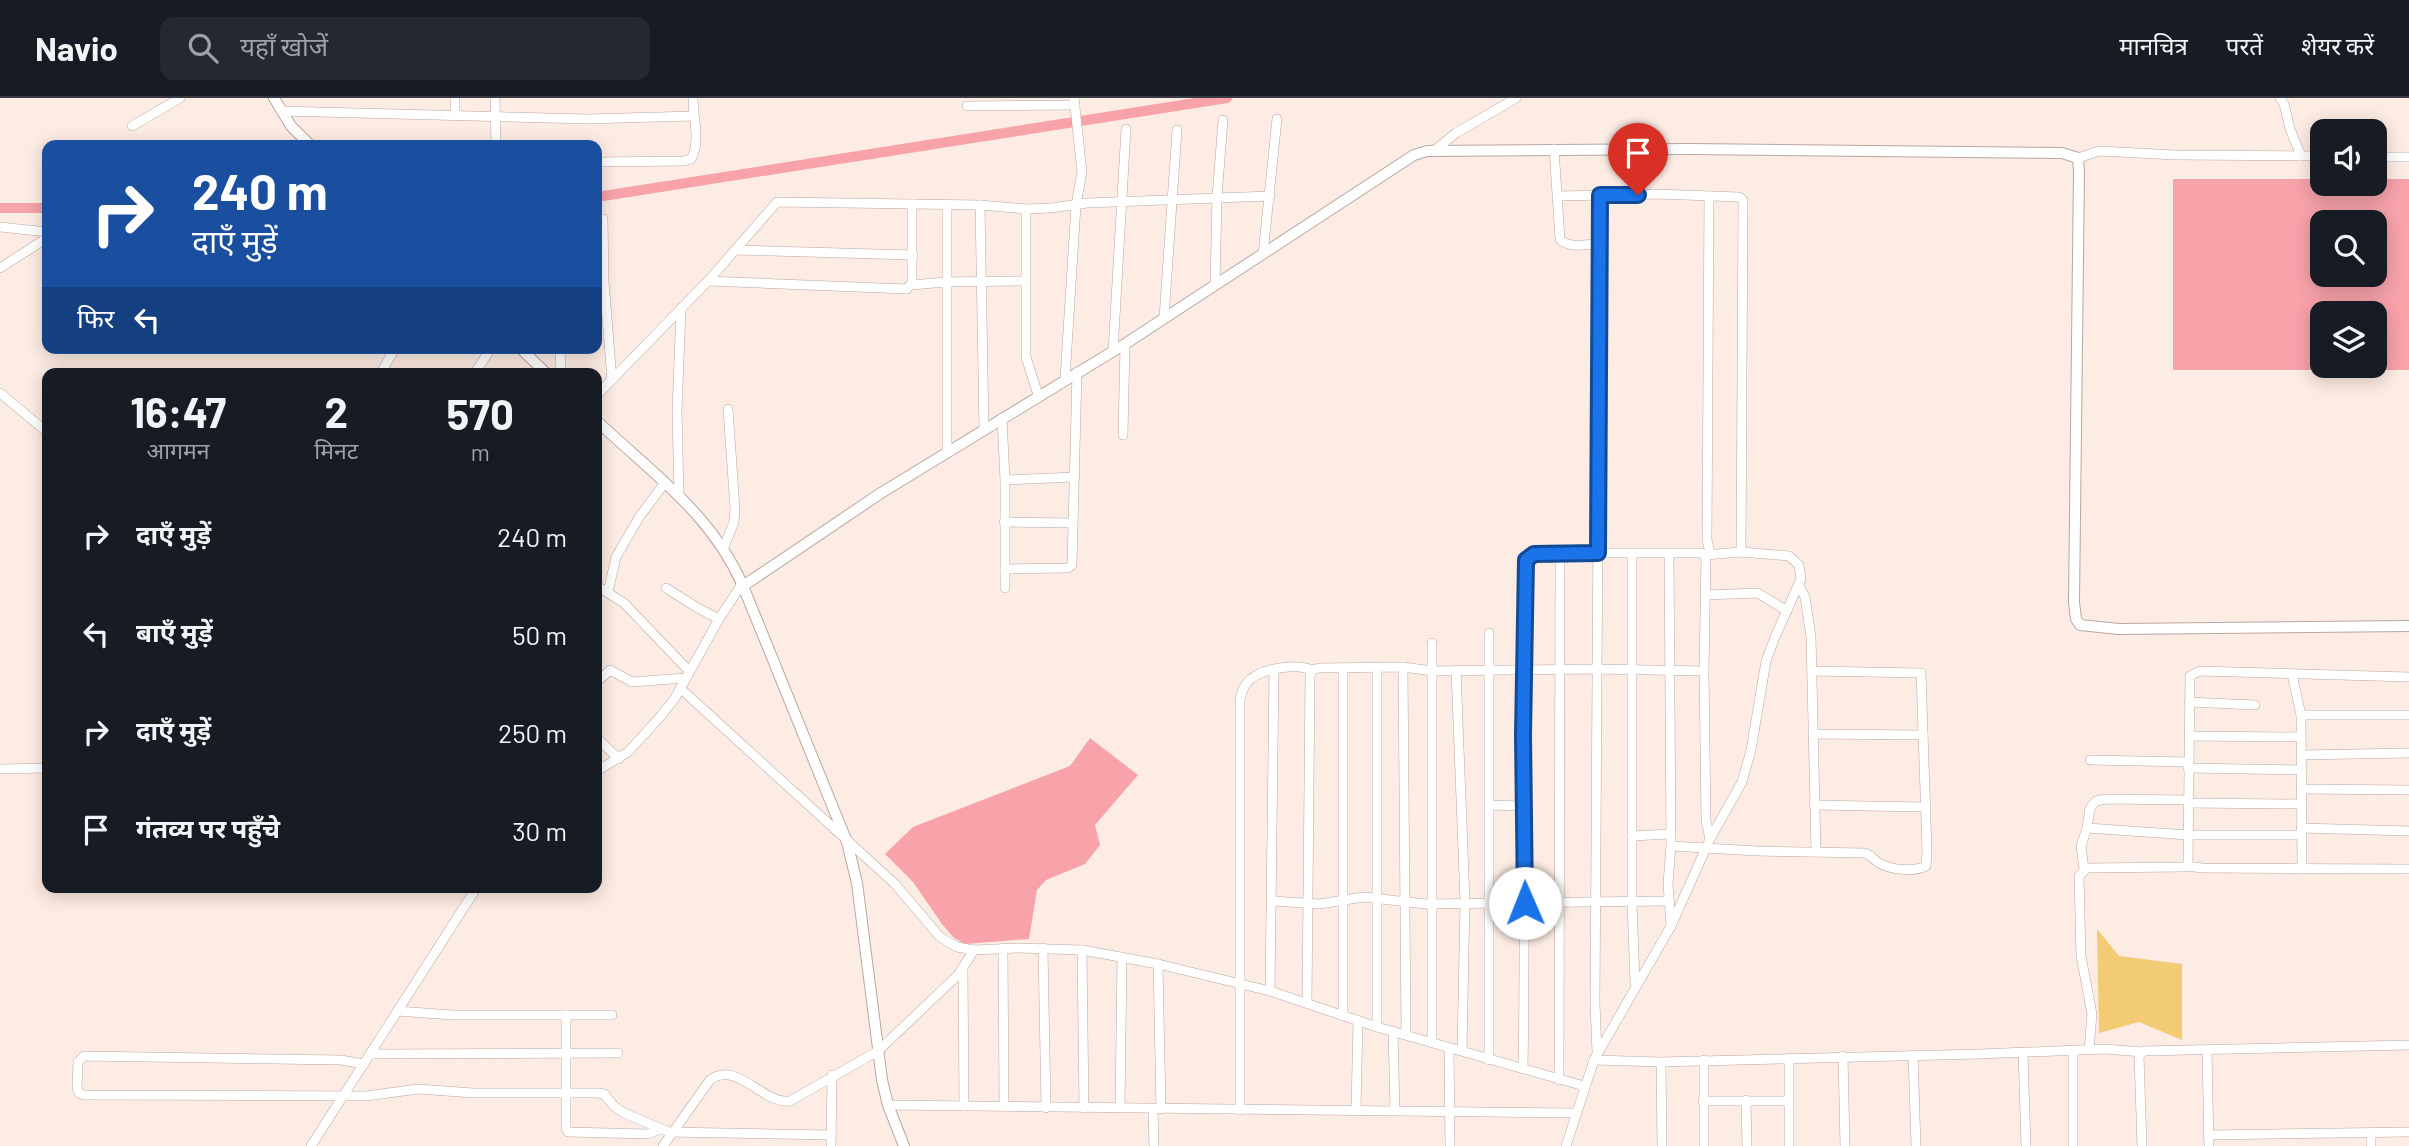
<!DOCTYPE html>
<html lang="hi">
<meta charset="utf-8">
<style>
body{margin:0;font-family:Barlow,"Noto Sans Devanagari",sans-serif;background:#242831;color:#f1f3f6;height:100vh;display:flex;flex-direction:column;font-size:26px;white-space:nowrap}
*{box-sizing:border-box;margin:0}
p{font-size:23px;color:#9ea1a6}
.icon{flex:none;width:38px;height:38px;fill:none;stroke:currentColor;stroke-width:2;stroke-linecap:round;stroke-linejoin:round}
.map{position:relative;flex:1;overflow:hidden}
.drawer{position:absolute;left:42px;top:270px;width:560px;height:525px;display:flex;flex-direction:column;background:#171b24;border-radius:14px;box-shadow:0 4px 18px #0003}
.drawer>*{flex:none}
.top-card{position:absolute;left:42px;top:42px;width:560px;height:214px;border-radius:14px;box-shadow:0 4px 18px #0003;background:#1a4fa0;color:#fff;overflow:hidden}
.controls{position:absolute;left:2310px;top:21px;display:grid;gap:14px}
.controls a{display:grid;place-items:center;width:77px;height:77px;border-radius:14px;background:#171b24;box-shadow:0 4px 18px #0003;font-size:35px}
.pin{position:absolute;display:grid;place-items:center;width:60px;height:60px;color:#fff;margin:-72px -30px;border-radius:50% 50% 50% 0;rotate:-45deg;box-shadow:0 0 7px #0007}
.pin .icon{rotate:45deg}
.me{position:absolute;width:77px;margin:-38px;rotate:359deg;stroke-linejoin:round;filter:drop-shadow(0 0 5px #0008)}
.turn{display:flex;align-items:center;gap:24px;height:147px;padding:0 35px;font-size:32px}
.turn .icon{width:91px;height:91px;stroke-width:2.5}
.turn b{display:block;font-size:49px;line-height:60px}
.then{display:flex;align-items:center;height:66px;padding:0 35px;background:#0003;gap:14px;font-size:26px}
.eta{display:flex;justify-content:space-evenly;align-items:center;height:119px;text-align:center}
.eta b{font-size:42px;font-weight:700;line-height:49px}
ul{padding:0;list-style:none}
li{display:flex;align-items:center;gap:21px;height:98px;padding:0 35px}
li div{flex:1}
li b{display:block;font-size:26px}
li em{font-style:normal}
header{display:flex;align-items:center;gap:42px;box-sizing:border-box;height:98px;padding:0 35px;background:#171b24;border-bottom:2px solid #363941}
header strong{font-size:33px}
nav{display:flex;gap:38px;margin-inline-start:auto;font-size:24px}
.search{width:490px;height:63px;background:#242831;display:flex;align-items:center;gap:18px;box-sizing:border-box;padding:0 24px;border-radius:14px;color:#9ea1a6;font-size:26px}
.map>svg:first-child{display:block}
.green{fill:#f2cb74}
.water{fill:#f8a2aa;fill-rule:evenodd}
.lines{fill:none;stroke-linecap:round;stroke-linejoin:round}
.canal{stroke:#f8a2aa;stroke-width:10}
.minor-casing{stroke:#b8a8a0;stroke-width:10}
.tertiary-casing{stroke:#b8a8a0;stroke-width:12}
.minor{stroke:#fff;stroke-width:9}
.tertiary{stroke:#fff;stroke-width:10}
.route-casing{stroke:#114b97;stroke-width:18}
.route{stroke:#1a73e8;stroke-width:12}
</style>
<header>
<strong>Navio</strong>
<div class="search"><svg class="icon" aria-label="search" viewBox="0 0 24 24"><circle cx="10" cy="10" r="6"/><path d="M15 15l6 6"/></svg>यहाँ खोजें</div>
<nav><a>मानचित्र</a><a>परतें</a><a>शेयर करें</a></nav>
</header>
<div class="map">
<svg width="2409" height="1048" viewBox="0 0 2409 1048">
<rect width="100%" height="100%" fill="#fdece3"/>
<!-- green -->
<polygon class="green" points="2097,831 2119,858 2182,866 2182,942 2139,924 2099,935"/>
<!-- water -->
<g class="water">
<path d="M2173,81H2322V86H2375V81H2409V272H2173ZM2322,124H2375V177H2322ZM2322,215H2375V268H2322Z"/>
<polygon points="1090,640 1138,677 1095,727 1100,747 1085,766 1046,782 1037,792 1029,841 965,846 954,840 942,826 913,784 885,756 913,729 1070,668"/>
</g>
<g class="lines">
<!-- canal -->
<g class="canal">
<polyline points="597,99 1227,0"/>
<polyline points="0,110 47,110"/>
</g>
<!-- minor casing -->
<g class="minor-casing">
<g id="minor">
<polyline points="495,0 496,47"/>
<polyline points="2280,0 2284,6 2290,31 2301,58"/>
<polyline points="967,8 1075,7"/>
<polyline points="281,13 588,21 693,18"/>
<polyline points="455,18 455,0"/>
<polyline points="132,28 180,0"/>
<path d="M1554,51L1560,141C1568,151 1587,146 1599,146"/>
<polyline points="1435,52 1456,35 1516,0"/>
<polyline points="2375,59 2409,59"/>
<polyline points="2078,60 2099,53 2176,57 2322,58"/>
<path d="M597,64L684,63L691,61C701,45 693,19 693,0"/>
<polyline points="1558,98 1657,96 1739,99 1743,102 1741,454"/>
<polyline points="1709,98 1707,442 1710,455"/>
<polyline points="947,107 947,353"/>
<polyline points="980,107 984,332"/>
<polyline points="1026,111 1026,259 1038,297"/>
<polyline points="603,121 604,183 612,282"/>
<polyline points="0,129 47,134"/>
<polyline points="736,152 913,157"/>
<polyline points="1263,156 1277,21"/>
<polyline points="0,170 47,140"/>
<polyline points="708,183 907,191 912,184 912,106"/>
<polyline points="1215,186 1217,99 1223,22"/>
<polyline points="911,187 946,184 1025,183"/>
<polyline points="1164,220 1177,32"/>
<polyline points="560,250 561,275"/>
<polyline points="1113,253 1126,31"/>
<polyline points="381,275 395,250"/>
<polyline points="475,275 491,250"/>
<polyline points="1065,281 1076,107 1082,74 1074,0"/>
<polyline points="0,295 47,334"/>
<polyline points="597,297 708,183 777,104 980,107 1026,111 1051,110 1087,105 1270,98"/>
<polyline points="1002,320 1005,382 1005,490"/>
<polyline points="1123,337 1125,246"/>
<polyline points="1005,382 1075,379"/>
<polyline points="679,398 677,313 681,210"/>
<polyline points="1004,424 1072,425"/>
<polyline points="724,449 734,424 735,411 728,311"/>
<polyline points="1632,456 1632,805 1635,885"/>
<polyline points="1669,456 1671,748 1668,785 1671,828"/>
<polyline points="1005,471 1068,470 1072,467 1077,274"/>
<polyline points="597,488 624,505 689,573"/>
<polyline points="1799,488 1805,499 1811,539 1816,754"/>
<polyline points="666,490 696,509 719,521"/>
<polyline points="608,494 616,459 640,418 664,386"/>
<polyline points="1706,497 1758,495 1787,513"/>
<polyline points="1489,535 1489,962"/>
<polyline points="1432,545 1432,944"/>
<polyline points="1403,569 1406,937"/>
<polyline points="1377,570 1377,929"/>
<polyline points="1343,571 1343,918"/>
<polyline points="1456,572 1465,804 1462,952"/>
<polyline points="2292,576 2301,617 2302,771"/>
<polyline points="597,584 610,572 632,584 685,580"/>
<polyline points="680,590 895,786 940,839 957,849 974,852 1018,850 1082,852 1158,866 1270,893 1377,929 1584,988"/>
<polyline points="2189,604 2255,607"/>
<polyline points="2301,617 2409,617"/>
<polyline points="1813,636 1923,637"/>
<polyline points="2189,638 2301,639"/>
<polyline points="597,640 619,661"/>
<polyline points="2301,657 2409,655"/>
<polyline points="2090,662 2188,664"/>
<polyline points="2188,670 2301,672"/>
<polyline points="0,671 47,670"/>
<polyline points="597,673 628,654 660,619 675,600 719,521 742,486"/>
<polyline points="2301,691 2409,692"/>
<polyline points="2188,705 2301,706"/>
<polyline points="1490,707 1523,708"/>
<polyline points="1814,707 1924,709"/>
<polyline points="2087,730 2188,737 2301,737"/>
<polyline points="2301,730 2409,733"/>
<polyline points="1632,738 1671,736"/>
<path d="M1671,748L1757,753L1865,755C1871,757 1874,762 1879,765C1890,772 1915,774 1926,768L1927,753L1921,575L1812,573"/>
<polyline points="2186,768 2202,770 2409,771"/>
<polyline points="2084,771 2081,748 2087,730 2090,710 2096,703 2106,701 2188,702"/>
<polyline points="1272,803 1320,806 1363,799 1426,806 1668,803"/>
<polyline points="1003,850 1004,1008"/>
<polyline points="1043,850 1046,1010"/>
<polyline points="1082,852 1084,1010"/>
<polyline points="1158,866 1161,1011"/>
<polyline points="963,870 964,1008"/>
<polyline points="1270,893 1274,572"/>
<polyline points="1307,905 1310,578 1312,572 1319,570 1403,569 1432,573 1596,571 1704,573"/>
<polyline points="397,913 452,917 612,917"/>
<polyline points="566,917 566,1031 568,1034 648,1036 660,1031"/>
<polyline points="1393,933 1395,1012"/>
<polyline points="1449,950 1450,1048"/>
<polyline points="2089,951 2092,916 2081,858 2079,778 2087,770 2184,769 2188,766 2190,578 2200,573 2409,579"/>
<polyline points="2073,952 2073,1048"/>
<polyline points="2207,952 2209,1048"/>
<polyline points="1597,954 1595,905 1600,98"/>
<polyline points="2023,955 2026,1048"/>
<polyline points="370,956 618,955"/>
<polyline points="1913,957 1916,1048"/>
<polyline points="1843,958 1845,1048"/>
<polyline points="1789,960 1789,1048"/>
<polyline points="1594,962 1661,964 1980,956 2105,951 2142,954"/>
<polyline points="1661,964 1662,1048"/>
<polyline points="364,966 341,962 84,958 78,964 77,989 79,995 84,997 366,998 418,991 473,995 598,995 604,996 614,1008 624,1015 669,1034 831,1037"/>
<path d="M1523,971C1526,801 1522,631 1526,462L1528,458L1560,455H1701L1706,459L1704,573L1706,723L1710,741"/>
<polyline points="1559,982 1560,455"/>
<polyline points="1746,1002 1747,1048"/>
<polyline points="1703,1003 1788,1003"/>
<polyline points="888,1007 1575,1015"/>
<polyline points="1120,1010 1122,859"/>
<polyline points="1153,1011 1154,1048"/>
<path d="M1240,1012V602C1241,597 1243,590 1246,586C1258,570 1295,565 1312,572"/>
<polyline points="1356,1012 1358,922"/>
<polyline points="2371,1035 2371,1048"/>
<polyline points="2208,1037 2409,1034"/>
<polyline points="311,1048 477,789"/>
<path d="M663,1048L710,982C737,962 762,1006 790,1003L878,953L958,877L974,852"/>
<polyline points="831,1048 832,977"/>
<polyline points="1566,1048 1594,962 1671,828 1710,741 1742,684 1751,652 1766,563 1775,539 1801,481 1799,467 1789,458 1741,454 1705,457"/>
<polyline points="1704,1048 1704,962"/>
<polyline points="2142,1048 2139,958 2144,953 2409,947"/>
</g>
</g>
<!-- tertiary casing -->
<g class="tertiary-casing">
<g id="tertiary">
<polyline points="274,0 291,28 310,47"/>
<polyline points="520,250 546,275"/>
<path d="M597,323C653,376 711,415 743,488L847,744L857,785L882,982L888,1007L904,1048"/>
<polyline points="743,488 881,395 1125,246 1414,57 1427,53 1691,51 2062,55 2078,60 2079,74 2074,504 2076,521 2080,527 2119,531 2409,528"/>
</g>
</g>
<!-- minor -->
<use href="#minor" class="minor"/>
<!-- tertiary -->
<use href="#tertiary" class="tertiary"/>
</g>
<g class="lines">
<!-- route casing -->
<g class="route-casing">
<polyline id="route" points="1525,805 1523,637 1526,462 1534,456 1598,455 1600,97 1638,97"/>
</g>
<!-- route -->
<use href="#route" class="route"/>
</g>
</svg>
<div class="controls">
<a><svg class="icon" aria-label="sound" viewBox="0 0 24 24"><path d="M4 9h4l5-4v14l-5-4H4zM17 9q2 3 0 6"/></svg></a>
<a><svg class="icon" aria-label="search" viewBox="0 0 24 24"><circle cx="10" cy="10" r="6"/><path d="M15 15l6 6"/></svg></a>
<a><svg class="icon" aria-label="layers" viewBox="0 0 24 24"><path d="M12 4l9 5-9 5-9-5zM3 14l9 5 9-5"/></svg></a>
</div>
<div class="pin" style="left:1638px;top:97px;background:#d93025"><svg class="icon" aria-label="arrive" viewBox="0 0 24 24"><path d="M6 21V4h12l-3 4 3 4H6"/></svg></div>
<svg class="me" style="left:1525px;top:805px" viewBox="-20 -20 40 40"><circle r="19" fill="#fff"/><path d="M0-13L10 11 0 6-10 11z" fill="#1a73e8"/></svg>
<div class="top-card">
<div class="turn"><svg class="icon" aria-label="right" viewBox="0 0 24 24"><path d="M7 20v-9h11M14 6l5 5-5 5"/></svg><div><b>240 m</b>दाएँ मुड़ें</div></div>
<div class="then">फिर<svg class="icon" aria-label="left" viewBox="0 0 24 24"><path d="M17 20v-9H6M10 6l-5 5 5 5"/></svg></div>
</div>
<section class="drawer">
<div class="eta">
<div><b>16:47</b><p>आगमन</p></div>
<div><b>2</b><p>मिनट</p></div>
<div><b>570</b><p>m</p></div>
</div>
<ul>
<li><svg class="icon" aria-label="right" viewBox="0 0 24 24"><path d="M7 20v-9h11M14 6l5 5-5 5"/></svg><div><b>दाएँ मुड़ें</b></div><em>240 m</em></li>
<li><svg class="icon" aria-label="left" viewBox="0 0 24 24"><path d="M17 20v-9H6M10 6l-5 5 5 5"/></svg><div><b>बाएँ मुड़ें</b></div><em>50 m</em></li>
<li><svg class="icon" aria-label="right" viewBox="0 0 24 24"><path d="M7 20v-9h11M14 6l5 5-5 5"/></svg><div><b>दाएँ मुड़ें</b></div><em>250 m</em></li>
<li><svg class="icon" aria-label="arrive" viewBox="0 0 24 24"><path d="M6 21V4h12l-3 4 3 4H6"/></svg><div><b>गंतव्य पर पहुँचे</b></div><em>30 m</em></li>
</ul>
</section>
</div>
